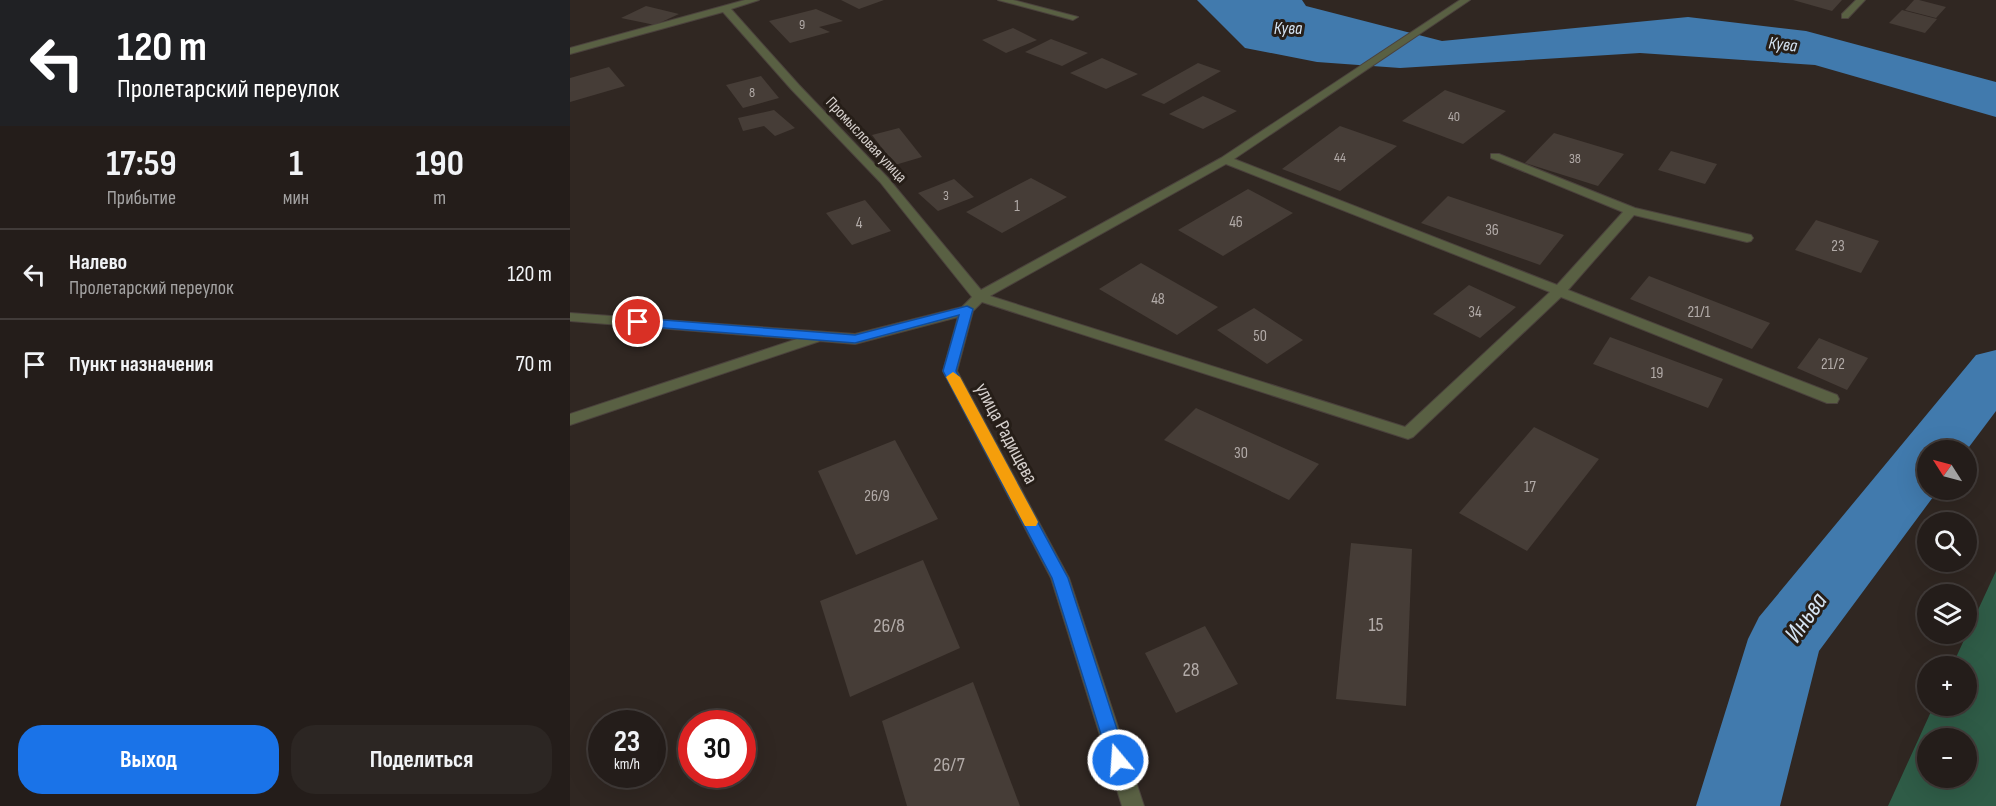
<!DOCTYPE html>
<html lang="ru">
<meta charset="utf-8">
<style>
body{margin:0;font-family:"Sofia Sans Condensed",sans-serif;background:#2c2623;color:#f1f3f6;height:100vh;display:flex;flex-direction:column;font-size:22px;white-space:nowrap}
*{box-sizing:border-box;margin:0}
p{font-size:20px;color:#a3a2a2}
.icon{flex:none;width:33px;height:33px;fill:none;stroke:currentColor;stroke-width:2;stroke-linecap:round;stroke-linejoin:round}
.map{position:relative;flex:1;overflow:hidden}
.sheet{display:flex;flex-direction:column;background:#241d1a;width:570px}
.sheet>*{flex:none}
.hud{background:#202124;color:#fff;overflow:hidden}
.needle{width:39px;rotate:306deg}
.controls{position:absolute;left:1347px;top:440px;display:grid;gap:12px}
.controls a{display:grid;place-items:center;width:60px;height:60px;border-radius:50%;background:#241d1a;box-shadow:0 6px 24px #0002,0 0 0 2px #413b39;font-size:30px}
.speed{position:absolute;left:18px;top:710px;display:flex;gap:12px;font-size:30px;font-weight:700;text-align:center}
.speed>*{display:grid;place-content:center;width:78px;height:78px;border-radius:50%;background:#241d1a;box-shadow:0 6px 24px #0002,0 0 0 2px #413b39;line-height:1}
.speed small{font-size:15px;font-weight:400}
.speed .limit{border:9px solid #d22;background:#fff;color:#111}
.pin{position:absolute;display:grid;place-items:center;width:51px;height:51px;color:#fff;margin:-26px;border:3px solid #fff;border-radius:50%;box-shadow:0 2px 6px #0007}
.me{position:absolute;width:66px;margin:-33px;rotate:342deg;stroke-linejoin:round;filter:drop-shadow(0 0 4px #0008)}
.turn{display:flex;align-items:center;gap:21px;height:126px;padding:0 18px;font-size:27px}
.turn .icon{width:78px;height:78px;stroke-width:2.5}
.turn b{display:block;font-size:42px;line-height:51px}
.eta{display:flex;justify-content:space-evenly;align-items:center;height:102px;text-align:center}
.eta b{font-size:36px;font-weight:700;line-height:42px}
.button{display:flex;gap:12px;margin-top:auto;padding:12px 18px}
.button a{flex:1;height:69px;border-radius:24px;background:#1a73e8;color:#fff;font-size:24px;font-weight:700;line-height:69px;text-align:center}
.button a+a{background:#2c2623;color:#f1f3f6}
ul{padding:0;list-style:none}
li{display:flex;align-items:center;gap:18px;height:90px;padding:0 18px;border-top:2px solid #413b39}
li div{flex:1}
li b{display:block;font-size:22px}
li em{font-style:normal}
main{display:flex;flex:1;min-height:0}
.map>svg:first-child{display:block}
.green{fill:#2f5c47;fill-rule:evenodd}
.water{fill:#417aad}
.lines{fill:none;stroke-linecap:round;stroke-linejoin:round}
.river{fill:#417aad;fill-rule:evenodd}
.building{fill:#463d37}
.minor-casing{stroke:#4b423d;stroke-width:2}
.minor{fill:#596043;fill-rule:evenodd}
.route{fill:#1a73e8;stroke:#114b97;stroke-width:1.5}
.slow{fill:#f59e0b}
.labels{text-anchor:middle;stroke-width:6;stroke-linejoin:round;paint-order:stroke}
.far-number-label{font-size:14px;fill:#b2aba8}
.far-street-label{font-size:16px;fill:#d6d0cd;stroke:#261e18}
.number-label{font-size:16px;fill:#b2aba8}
.far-water-label{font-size:18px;font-style:italic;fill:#d5e4f3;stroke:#261e18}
.street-label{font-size:20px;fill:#d6d0cd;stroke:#261e18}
.near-number-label{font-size:20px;fill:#b2aba8}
.near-water-label{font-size:26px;font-style:italic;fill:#d5e4f3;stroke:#261e18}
</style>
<main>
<section class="sheet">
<div class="hud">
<div class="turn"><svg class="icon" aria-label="left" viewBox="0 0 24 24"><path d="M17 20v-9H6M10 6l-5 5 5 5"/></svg><div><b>120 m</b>Пролетарский переулок</div></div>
</div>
<div class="eta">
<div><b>17:59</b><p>Прибытие</p></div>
<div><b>1</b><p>мин</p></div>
<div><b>190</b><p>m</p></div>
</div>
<ul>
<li><svg class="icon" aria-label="left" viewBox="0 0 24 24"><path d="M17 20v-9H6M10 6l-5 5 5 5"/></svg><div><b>Налево</b><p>Пролетарский переулок</p></div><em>120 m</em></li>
<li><svg class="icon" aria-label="arrive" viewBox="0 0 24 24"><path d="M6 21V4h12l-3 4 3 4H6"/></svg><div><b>Пункт назначения</b></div><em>70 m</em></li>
</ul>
<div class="button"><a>Выход</a><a>Поделиться</a></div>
</section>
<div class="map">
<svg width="1426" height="806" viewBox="0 0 1426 806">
<rect width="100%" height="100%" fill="#302722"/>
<!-- green -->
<path class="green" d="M1426,571V806H1318L1364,705H1396V666H1382ZM1358,738H1396V777H1358Z"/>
<!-- water -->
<polygon class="water" points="627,0 732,0 736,6 872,41 1118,17 1236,31 1426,82 1426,117 1245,65 1070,53 830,68 747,62 675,48"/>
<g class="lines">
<!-- river -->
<polygon class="river" points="1426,350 1426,411 1396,451 1358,450 1358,489 1369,489 1249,651 1210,806 1126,806 1178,639 1189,617 1406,355"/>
</g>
<!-- building -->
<g class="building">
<polygon points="271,0 314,0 289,9"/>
<polygon points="1223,0 1272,0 1262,11"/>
<polygon points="1344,0 1349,0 1376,7 1366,18 1335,10"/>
<polygon points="76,6 109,14 85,25 51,18"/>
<polygon points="246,9 273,21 249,27 260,32 220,43 199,21"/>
<polygon points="1332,10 1367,19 1355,33 1319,23"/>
<polygon points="443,28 467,40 436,53 412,40"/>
<polygon points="481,39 518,53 492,66 455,52"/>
<polygon points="532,58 568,74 536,89 500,73"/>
<polygon points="628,63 651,71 594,104 571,95"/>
<polygon points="39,67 55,86 0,102 0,78"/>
<polygon points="191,76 209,98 173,108 156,85"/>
<polygon points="875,90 936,111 893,144 832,121"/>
<polygon points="633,96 667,111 633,129 599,114"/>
<polygon points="204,110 225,128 205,136 194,126 173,131 168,118"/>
<polygon points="770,126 827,146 770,191 712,169"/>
<polygon points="329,128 352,157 325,165 302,135"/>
<polygon points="984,133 1054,154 1028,186 955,163"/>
<polygon points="1101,151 1147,164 1135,184 1088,170"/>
<polygon points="461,178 497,197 432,233 396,212"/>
<polygon points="384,179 404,197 368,211 348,193"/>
<polygon points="678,189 723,213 653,256 608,230"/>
<polygon points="878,196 994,235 970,265 851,223"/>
<polygon points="295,200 321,231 282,245 256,213"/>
<polygon points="1246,220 1309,241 1291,273 1225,250"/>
<polygon points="571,263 648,307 607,335 529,289"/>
<polygon points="1079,276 1200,323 1182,349 1060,299"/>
<polygon points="899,285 946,307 910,338 863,314"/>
<polygon points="684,308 733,340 697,364 647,330"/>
<polygon points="1040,337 1153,379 1138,408 1023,364"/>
<polygon points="1249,338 1298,358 1277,390 1227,368"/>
<polygon points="626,408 749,464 719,500 594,440"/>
<polygon points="964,427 1029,459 957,551 889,513"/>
<polygon points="325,440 368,519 286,555 248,471"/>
<polygon points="781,543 842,549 836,706 766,699"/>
<polygon points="353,560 390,648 280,697 250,601"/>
<polygon points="635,626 668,684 606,713 575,653"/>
<polygon points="403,682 450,806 337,806 312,721"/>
</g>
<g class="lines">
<!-- minor casing -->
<g class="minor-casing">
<g id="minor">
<path d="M175,0H189L161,9L229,85L318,178L411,290L651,158L890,0H900L664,159L987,285L1053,212L921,158V154H929L1065,208L1181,235L1183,238L1181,241L1177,242L1064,215L998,290L1267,395L1269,399L1267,403H1257L991,297L843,437L838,439L412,302L403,311L387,371L499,578L574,806H552L481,578L373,371L388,317L285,344L250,341L0,425V414L227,339L0,321V313L285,334L392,307L402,297L310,182L221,89L153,12L0,54V48ZM656,164L980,292L835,427L420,296Z"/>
<polygon points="428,0 443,0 508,17 503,20"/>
<polygon points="1286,0 1295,0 1278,18 1272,18 1272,14"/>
</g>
</g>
<!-- minor -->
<use href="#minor" class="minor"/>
</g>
<!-- route -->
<polygon class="route" points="397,306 403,309 386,371 498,578 557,760 555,767 548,769 542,767 539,760 482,578 373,371 389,315 285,343 68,326 62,322 68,318 285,335"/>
<!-- slow -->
<polygon class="slow" points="383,372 390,377 466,518 468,522 466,526 455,526 376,377"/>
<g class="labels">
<!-- far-number labels -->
<g class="far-number-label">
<text x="232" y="29">9</text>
<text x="182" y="97">8</text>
<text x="884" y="121">40</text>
<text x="770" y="162">44</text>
<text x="1005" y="163">38</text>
<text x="376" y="200">3</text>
</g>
<!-- far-street labels -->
<g class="far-street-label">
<text transform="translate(297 139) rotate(47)" y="6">Промысловая улица</text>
</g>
<!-- number labels -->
<g class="number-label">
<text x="447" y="211">1</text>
<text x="666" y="227">46</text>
<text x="289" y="228">4</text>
<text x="922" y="235">36</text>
<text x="1268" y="251">23</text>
<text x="588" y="304">48</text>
<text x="905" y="317">34</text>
<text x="1129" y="317">21/1</text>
<text x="690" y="341">50</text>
<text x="1263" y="369">21/2</text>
<text x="1087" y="378">19</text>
<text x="671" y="458">30</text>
<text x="960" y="492">17</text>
<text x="307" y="501">26/9</text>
</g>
<!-- far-water labels -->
<g class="far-water-label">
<text x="718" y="34">Кува</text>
<text transform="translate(1213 44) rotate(7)" y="6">Кува</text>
</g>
<!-- street labels -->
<g class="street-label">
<text transform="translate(437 433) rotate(62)" y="7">улица Радищева</text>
</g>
<!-- near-number labels -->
<g class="near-number-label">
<text x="806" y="631">15</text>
<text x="319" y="632">26/8</text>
<text x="621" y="676">28</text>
<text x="379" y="771">26/7</text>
</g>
<!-- near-water labels -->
<g class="near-water-label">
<text transform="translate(1235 617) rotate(-55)" y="9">Иньва</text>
</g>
</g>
</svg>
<div class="controls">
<a><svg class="needle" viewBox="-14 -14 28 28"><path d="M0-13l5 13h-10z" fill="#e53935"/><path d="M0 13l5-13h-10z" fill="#a3a2a2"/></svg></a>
<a><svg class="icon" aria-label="search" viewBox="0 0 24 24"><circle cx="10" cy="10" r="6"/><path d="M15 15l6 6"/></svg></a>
<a><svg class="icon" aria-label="layers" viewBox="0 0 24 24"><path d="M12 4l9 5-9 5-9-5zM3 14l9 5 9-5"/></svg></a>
<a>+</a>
<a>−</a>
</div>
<div class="speed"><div>23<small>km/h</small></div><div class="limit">30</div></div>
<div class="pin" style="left:68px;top:322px;background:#d93025"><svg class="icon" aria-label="arrive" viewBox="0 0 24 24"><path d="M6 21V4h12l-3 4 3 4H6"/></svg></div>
<svg class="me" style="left:548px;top:760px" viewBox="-20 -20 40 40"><circle r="17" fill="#1a73e8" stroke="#fff" stroke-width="3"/><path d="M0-11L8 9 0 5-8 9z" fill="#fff"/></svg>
</div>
</main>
